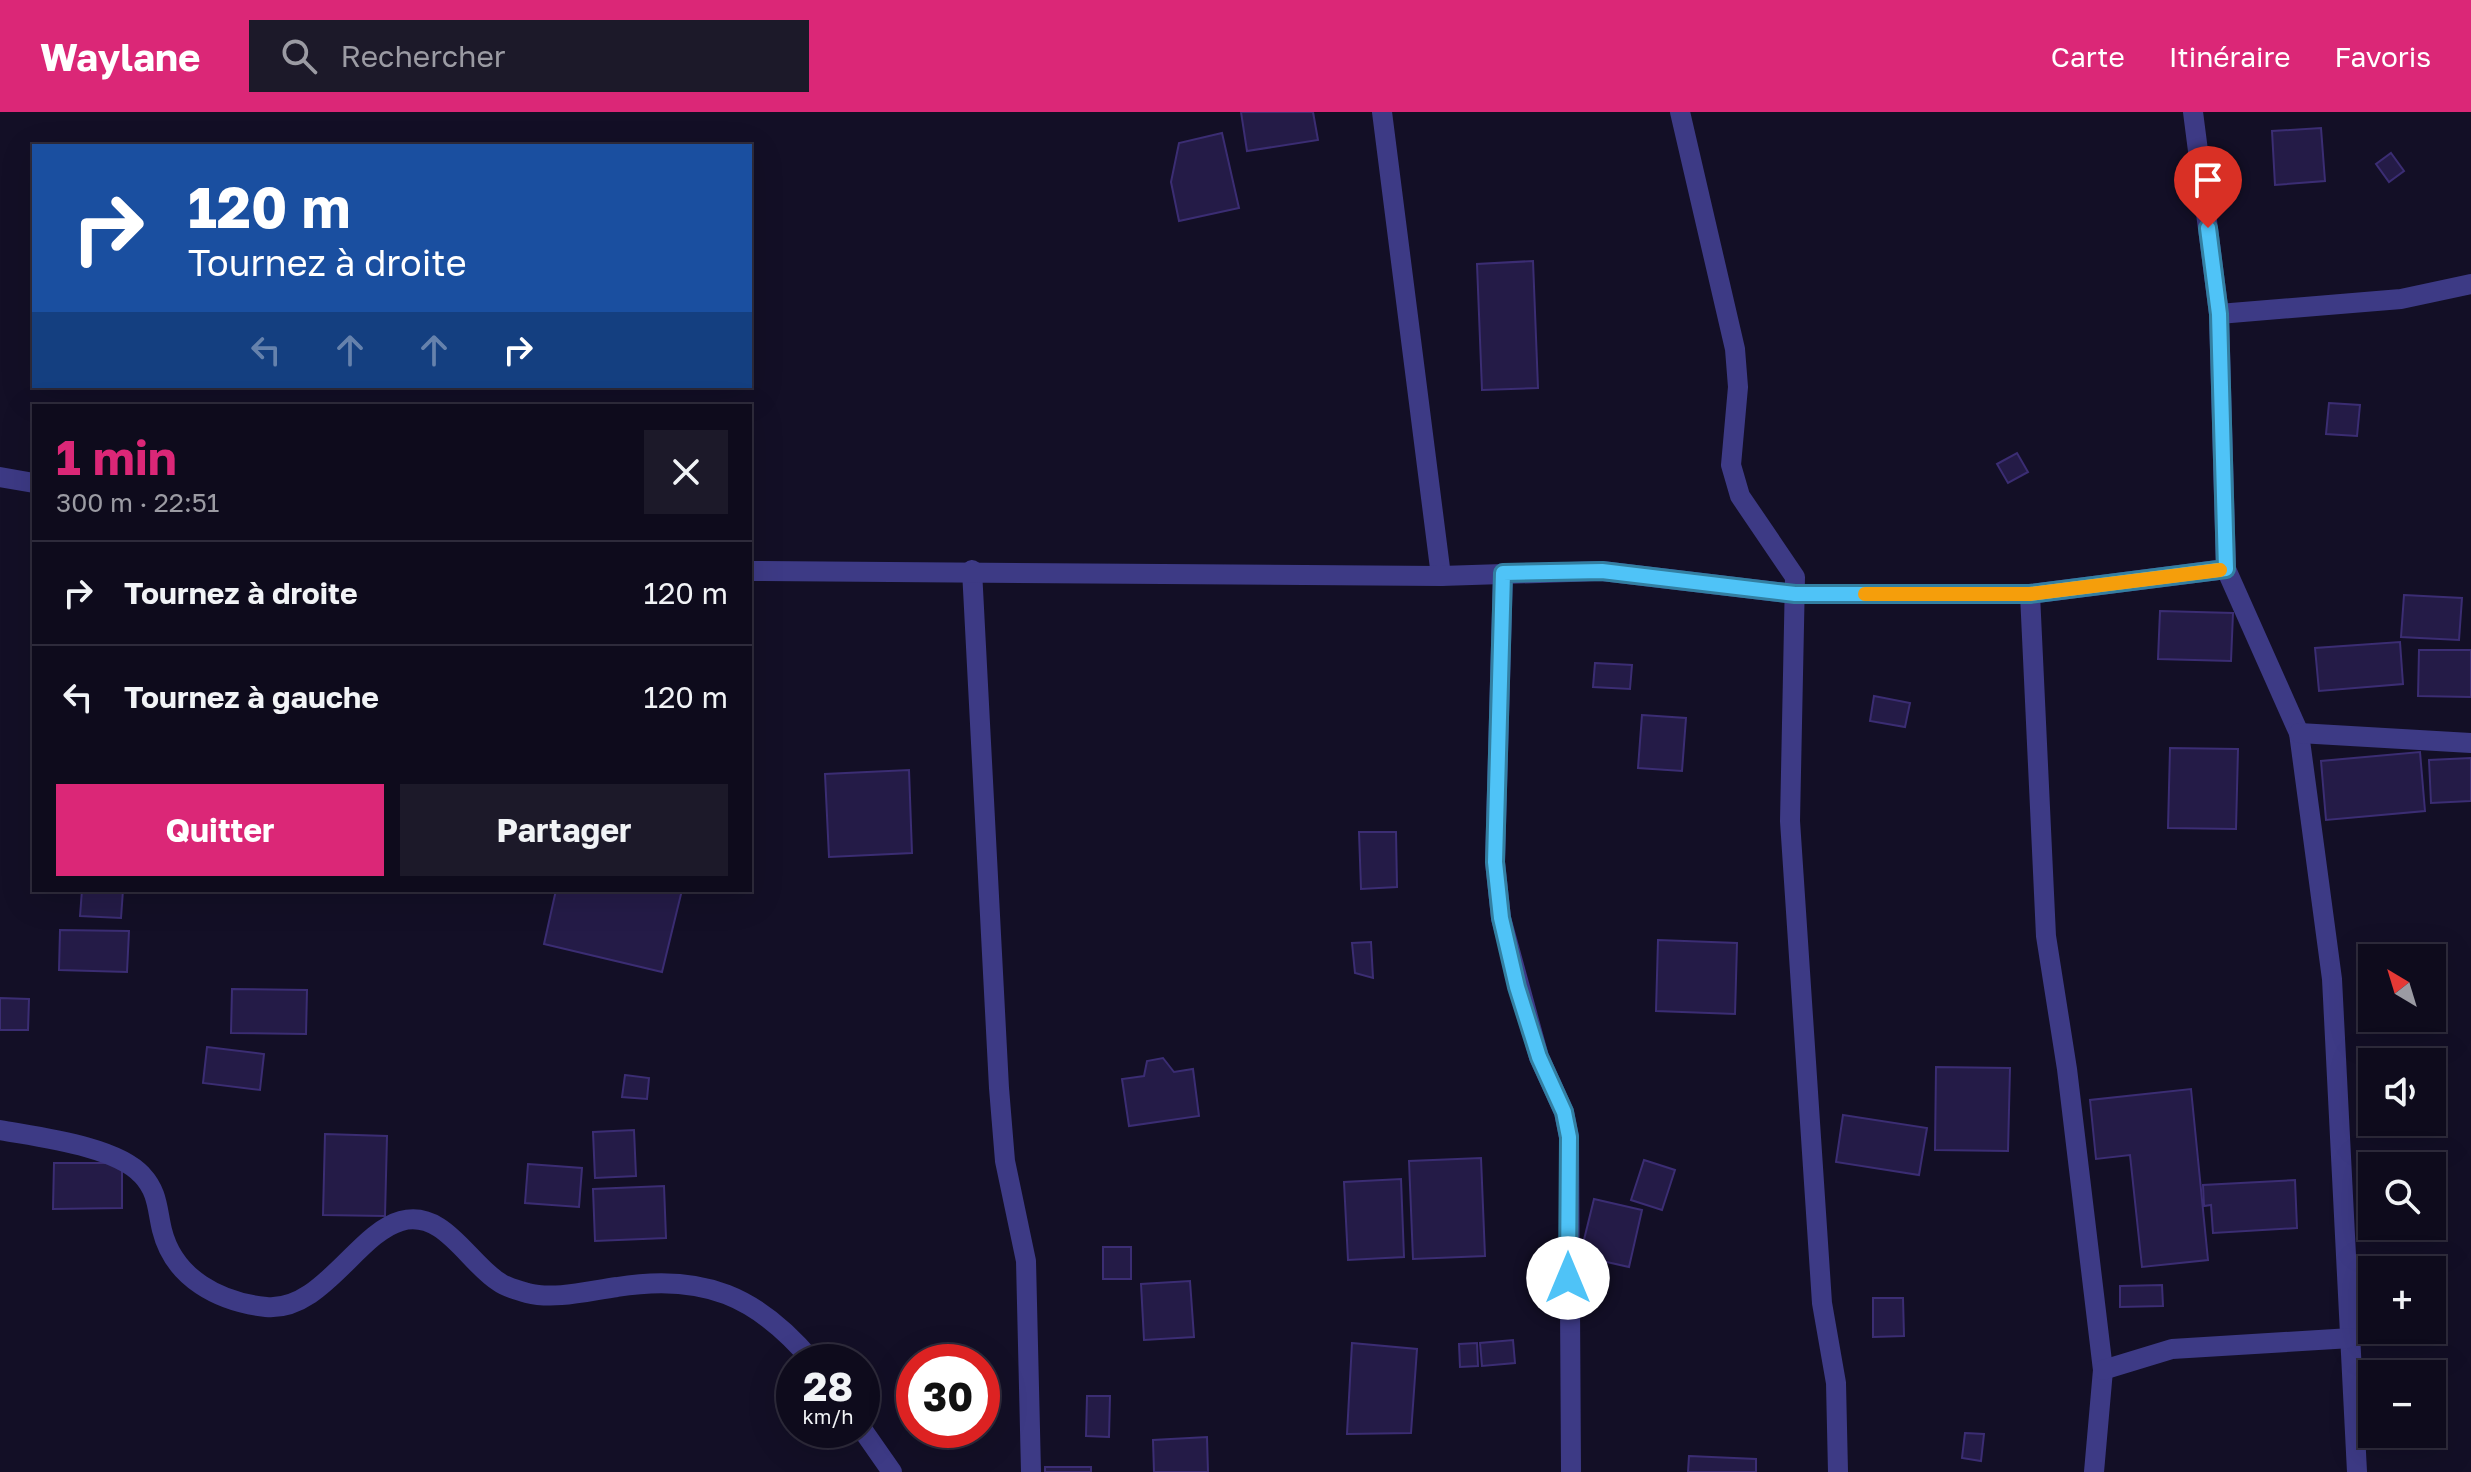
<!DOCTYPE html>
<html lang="fr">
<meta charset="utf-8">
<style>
body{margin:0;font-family:"Golos Text",sans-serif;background:#1c1929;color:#f1f3f6;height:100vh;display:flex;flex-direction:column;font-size:30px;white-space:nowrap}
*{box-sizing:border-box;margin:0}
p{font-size:26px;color:#9b9ba3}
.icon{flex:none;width:44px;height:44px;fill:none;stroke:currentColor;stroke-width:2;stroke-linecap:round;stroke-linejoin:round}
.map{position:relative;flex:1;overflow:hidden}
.sheet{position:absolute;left:32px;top:292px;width:720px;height:488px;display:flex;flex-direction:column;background:#0e0b1c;border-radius:0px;box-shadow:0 8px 32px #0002,0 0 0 2px #2e2b3b}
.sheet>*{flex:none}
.guide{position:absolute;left:32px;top:32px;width:720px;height:244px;border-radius:0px;box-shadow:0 8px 32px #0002,0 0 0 2px #2e2b3b;background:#1a4fa0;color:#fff;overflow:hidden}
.needle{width:52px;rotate:322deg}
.controls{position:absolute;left:2358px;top:832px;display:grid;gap:16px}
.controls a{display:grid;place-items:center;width:88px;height:88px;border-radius:0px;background:#0e0b1c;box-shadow:0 8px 32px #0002,0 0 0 2px #2e2b3b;font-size:40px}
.speed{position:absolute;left:776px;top:1232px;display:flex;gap:16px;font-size:40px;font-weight:700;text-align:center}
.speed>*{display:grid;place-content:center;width:104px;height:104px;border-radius:50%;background:#0e0b1c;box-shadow:0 8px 32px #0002,0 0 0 2px #2e2b3b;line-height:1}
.speed small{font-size:20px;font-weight:400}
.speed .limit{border:12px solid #d22;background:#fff;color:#111}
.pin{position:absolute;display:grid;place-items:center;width:68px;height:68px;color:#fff;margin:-82px -34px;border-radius:50% 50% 50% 0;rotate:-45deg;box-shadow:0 0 8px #0007}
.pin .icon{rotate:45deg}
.me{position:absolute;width:88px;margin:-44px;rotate:0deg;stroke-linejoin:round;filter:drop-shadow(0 0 6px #0008)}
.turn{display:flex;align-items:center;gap:28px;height:168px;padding:0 24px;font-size:36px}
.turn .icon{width:104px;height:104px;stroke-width:2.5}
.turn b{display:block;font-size:56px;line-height:68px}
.lanes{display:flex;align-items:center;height:76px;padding:0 24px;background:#0003;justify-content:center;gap:40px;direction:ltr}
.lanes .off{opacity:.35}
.round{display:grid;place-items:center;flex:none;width:84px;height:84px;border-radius:0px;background:#1c1929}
.head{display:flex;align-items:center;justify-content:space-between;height:136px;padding:0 24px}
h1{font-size:48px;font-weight:700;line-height:60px;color:#db2777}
.action{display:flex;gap:16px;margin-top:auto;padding:16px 24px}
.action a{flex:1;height:92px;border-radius:0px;background:#db2777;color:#fff;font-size:32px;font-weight:700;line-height:92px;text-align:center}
.action a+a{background:#1c1929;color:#f1f3f6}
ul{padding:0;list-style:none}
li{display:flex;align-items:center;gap:24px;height:104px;padding:0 24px;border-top:2px solid #2e2b3b}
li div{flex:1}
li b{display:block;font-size:30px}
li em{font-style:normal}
header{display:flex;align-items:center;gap:48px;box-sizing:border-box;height:112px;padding:0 40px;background:#db2777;color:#fff}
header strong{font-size:38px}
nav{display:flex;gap:44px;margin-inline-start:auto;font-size:28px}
.search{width:560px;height:72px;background:#1c1929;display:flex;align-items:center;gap:20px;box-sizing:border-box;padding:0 28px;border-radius:0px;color:#9b9ba3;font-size:30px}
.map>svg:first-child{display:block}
.building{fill:#241b47;stroke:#3b2d73;stroke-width:2}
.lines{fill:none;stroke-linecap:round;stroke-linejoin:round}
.street{stroke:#3d3a85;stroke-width:20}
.route-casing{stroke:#337fa1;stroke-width:20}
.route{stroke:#4fc3f7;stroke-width:14}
.slow{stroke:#f59e0b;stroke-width:14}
</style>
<header>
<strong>Waylane</strong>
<div class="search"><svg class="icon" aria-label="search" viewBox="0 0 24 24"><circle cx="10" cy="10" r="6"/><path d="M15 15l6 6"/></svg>Rechercher</div>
<nav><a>Carte</a><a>Itinéraire</a><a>Favoris</a></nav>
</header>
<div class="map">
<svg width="2471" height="1360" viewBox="0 0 2471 1360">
<rect width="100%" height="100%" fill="#130f26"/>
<!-- building -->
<g class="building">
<polygon points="1241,0 1313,0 1318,28 1247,39"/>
<polygon points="2321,16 2325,69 2275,73 2272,19"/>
<polygon points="1222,21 1239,96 1179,109 1171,70 1179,31"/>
<polygon points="2391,41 2404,59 2389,70 2376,52"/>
<polygon points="1533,149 1538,276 1482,278 1477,152"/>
<polygon points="2329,291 2360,293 2357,324 2326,322"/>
<polygon points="2017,341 2028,360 2008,371 1997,352"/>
<polygon points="2404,483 2462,486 2459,528 2401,525"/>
<polygon points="2160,499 2233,501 2231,549 2158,547"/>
<polygon points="2400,530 2403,572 2319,579 2315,536"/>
<polygon points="2419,538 2471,538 2471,585 2418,584"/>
<polygon points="1595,551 1632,553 1630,577 1593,575"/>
<polygon points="1874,584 1910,591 1905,615 1870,609"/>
<polygon points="1642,603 1686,606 1682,659 1638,656"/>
<polygon points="2170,636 2238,637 2236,717 2168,716"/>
<polygon points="2420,640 2425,699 2326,708 2321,649"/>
<polygon points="2471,646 2471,689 2431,691 2429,648"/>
<polygon points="909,658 912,741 829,745 825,662"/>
<polygon points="1359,720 1396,720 1397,775 1361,777"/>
<polygon points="82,778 123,778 121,806 80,804"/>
<polygon points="556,778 682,778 662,860 544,832"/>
<polygon points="60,818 129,819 127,860 59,858"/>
<polygon points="1658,828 1737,831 1735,902 1656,899"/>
<polygon points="1371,830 1373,866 1355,861 1352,831"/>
<polygon points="232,877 307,878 306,922 231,921"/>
<polygon points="0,886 29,887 28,918 0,918"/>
<polygon points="207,935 264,942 260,978 203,971"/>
<polygon points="1163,946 1174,960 1193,957 1199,1004 1129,1014 1122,967 1144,964 1147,949"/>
<polygon points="1936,955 2010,956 2008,1039 1935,1038"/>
<polygon points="625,963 649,966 647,987 622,985"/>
<polygon points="2191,977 2208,1148 2142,1155 2130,1043 2096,1047 2090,988"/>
<polygon points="1843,1003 1927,1016 1919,1063 1836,1050"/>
<polygon points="634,1018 636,1064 595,1066 593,1020"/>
<polygon points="325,1022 387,1024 385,1104 323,1103"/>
<polygon points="1481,1046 1485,1144 1413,1147 1409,1049"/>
<polygon points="1644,1048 1675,1058 1662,1098 1631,1088"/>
<polygon points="54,1051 122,1051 122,1096 53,1097"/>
<polygon points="528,1052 582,1056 579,1095 525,1091"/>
<polygon points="1401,1067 1404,1145 1348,1148 1344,1070"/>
<polygon points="2295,1068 2297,1116 2213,1121 2211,1093 2204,1094 2203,1073"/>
<polygon points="664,1074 666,1126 595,1129 593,1077"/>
<polygon points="1594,1087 1642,1098 1629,1155 1580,1144"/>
<rect x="1103" y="1135" width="28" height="32"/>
<polygon points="1190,1169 1194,1225 1144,1228 1141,1172"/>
<polygon points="2162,1173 2163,1194 2120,1195 2120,1174"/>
<polygon points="1873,1186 1903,1186 1904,1224 1873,1225"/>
<polygon points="1513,1228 1515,1251 1482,1254 1480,1231"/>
<polygon points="1352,1231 1417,1237 1411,1321 1347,1322"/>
<polygon points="1477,1231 1478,1254 1460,1255 1459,1232"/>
<polygon points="1087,1284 1110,1284 1109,1325 1086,1324"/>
<polygon points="1965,1321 1984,1322 1981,1349 1962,1346"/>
<polygon points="1207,1325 1208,1360 1154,1360 1153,1328"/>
<polygon points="1689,1344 1756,1347 1756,1360 1688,1360"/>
<rect x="1045" y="1355" width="46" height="5"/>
</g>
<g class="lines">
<!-- street -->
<g class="street">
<polyline points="1382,0 1441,464"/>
<polyline points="1680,0 1735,237 1738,275 1731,353 1740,384 1795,465 1790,709 1822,1191 1836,1271 1838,1360"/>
<polyline points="2193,0 2219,202 2226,457 2299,621 2332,867 2357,1360"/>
<polyline points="2219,202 2401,187 2471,172"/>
<polyline points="0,365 34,371"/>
<polyline points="972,458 999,976 1005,1049 1026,1149 1031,1360"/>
<polyline points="750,459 1441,464 1602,459 1795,482 2030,482 2226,457"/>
<polyline points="1503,461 1495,750 1501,806 1539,945 1564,1000 1569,1025 1571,1360"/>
<polyline points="2030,482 2046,824 2067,957 2103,1258 2094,1360"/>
<polyline points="2299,621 2471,631"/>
<path d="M0,1018C38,1025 116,1034 142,1063C158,1080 157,1097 162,1118C174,1167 220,1190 266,1195C322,1200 357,1121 401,1109C444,1097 468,1151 499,1170C507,1176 518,1178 527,1181C555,1188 588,1179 617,1175C703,1161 758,1184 813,1250"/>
<polyline points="2103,1258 2172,1237 2351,1226"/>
<polyline points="862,1317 892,1360"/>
</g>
</g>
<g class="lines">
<!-- route casing -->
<g class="route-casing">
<polyline id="route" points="1568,1166 1569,1025 1564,1000 1539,945 1517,875 1501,806 1495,750 1503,461 1602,459 1795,482 2030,482 2226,457 2219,202 2208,116"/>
</g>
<!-- route -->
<use href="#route" class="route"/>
<!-- slow -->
<polyline class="slow" points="1865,482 2030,482 2220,458"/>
</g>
</svg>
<div class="controls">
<a><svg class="needle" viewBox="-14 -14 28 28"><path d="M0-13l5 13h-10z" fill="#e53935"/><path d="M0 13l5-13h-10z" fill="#9b9ba3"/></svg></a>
<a><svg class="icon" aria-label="sound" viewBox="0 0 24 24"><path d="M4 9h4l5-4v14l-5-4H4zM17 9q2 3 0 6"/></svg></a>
<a><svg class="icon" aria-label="search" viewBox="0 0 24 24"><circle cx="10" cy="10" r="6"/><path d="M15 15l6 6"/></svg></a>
<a>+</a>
<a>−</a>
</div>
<div class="speed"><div>28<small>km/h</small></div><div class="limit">30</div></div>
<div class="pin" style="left:2208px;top:116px;background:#d93025"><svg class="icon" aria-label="arrive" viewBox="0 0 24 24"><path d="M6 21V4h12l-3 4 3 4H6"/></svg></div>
<svg class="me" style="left:1568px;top:1166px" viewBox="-20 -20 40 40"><circle r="19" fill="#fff"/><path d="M0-13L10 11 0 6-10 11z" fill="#4fc3f7"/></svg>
<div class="guide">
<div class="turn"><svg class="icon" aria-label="right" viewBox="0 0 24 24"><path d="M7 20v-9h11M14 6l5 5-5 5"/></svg><div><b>120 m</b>Tournez à droite</div></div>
<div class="lanes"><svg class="icon off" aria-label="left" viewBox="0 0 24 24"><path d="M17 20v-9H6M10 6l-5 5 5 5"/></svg><svg class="icon off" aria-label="ahead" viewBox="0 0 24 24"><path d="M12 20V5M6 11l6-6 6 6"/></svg><svg class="icon off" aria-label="ahead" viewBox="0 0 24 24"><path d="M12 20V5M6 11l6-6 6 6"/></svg><svg class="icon" aria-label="right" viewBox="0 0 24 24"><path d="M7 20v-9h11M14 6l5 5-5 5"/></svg></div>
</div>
<section class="sheet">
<div class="head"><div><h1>1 min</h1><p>300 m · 22:51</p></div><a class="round"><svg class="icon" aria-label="close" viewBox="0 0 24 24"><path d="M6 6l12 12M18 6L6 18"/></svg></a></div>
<ul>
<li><svg class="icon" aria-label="right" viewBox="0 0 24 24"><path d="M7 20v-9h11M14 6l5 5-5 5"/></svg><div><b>Tournez à droite</b></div><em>120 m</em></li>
<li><svg class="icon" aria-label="left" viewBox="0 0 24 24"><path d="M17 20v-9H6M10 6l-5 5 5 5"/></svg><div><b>Tournez à gauche</b></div><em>120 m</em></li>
</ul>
<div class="action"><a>Quitter</a><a>Partager</a></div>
</section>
</div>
